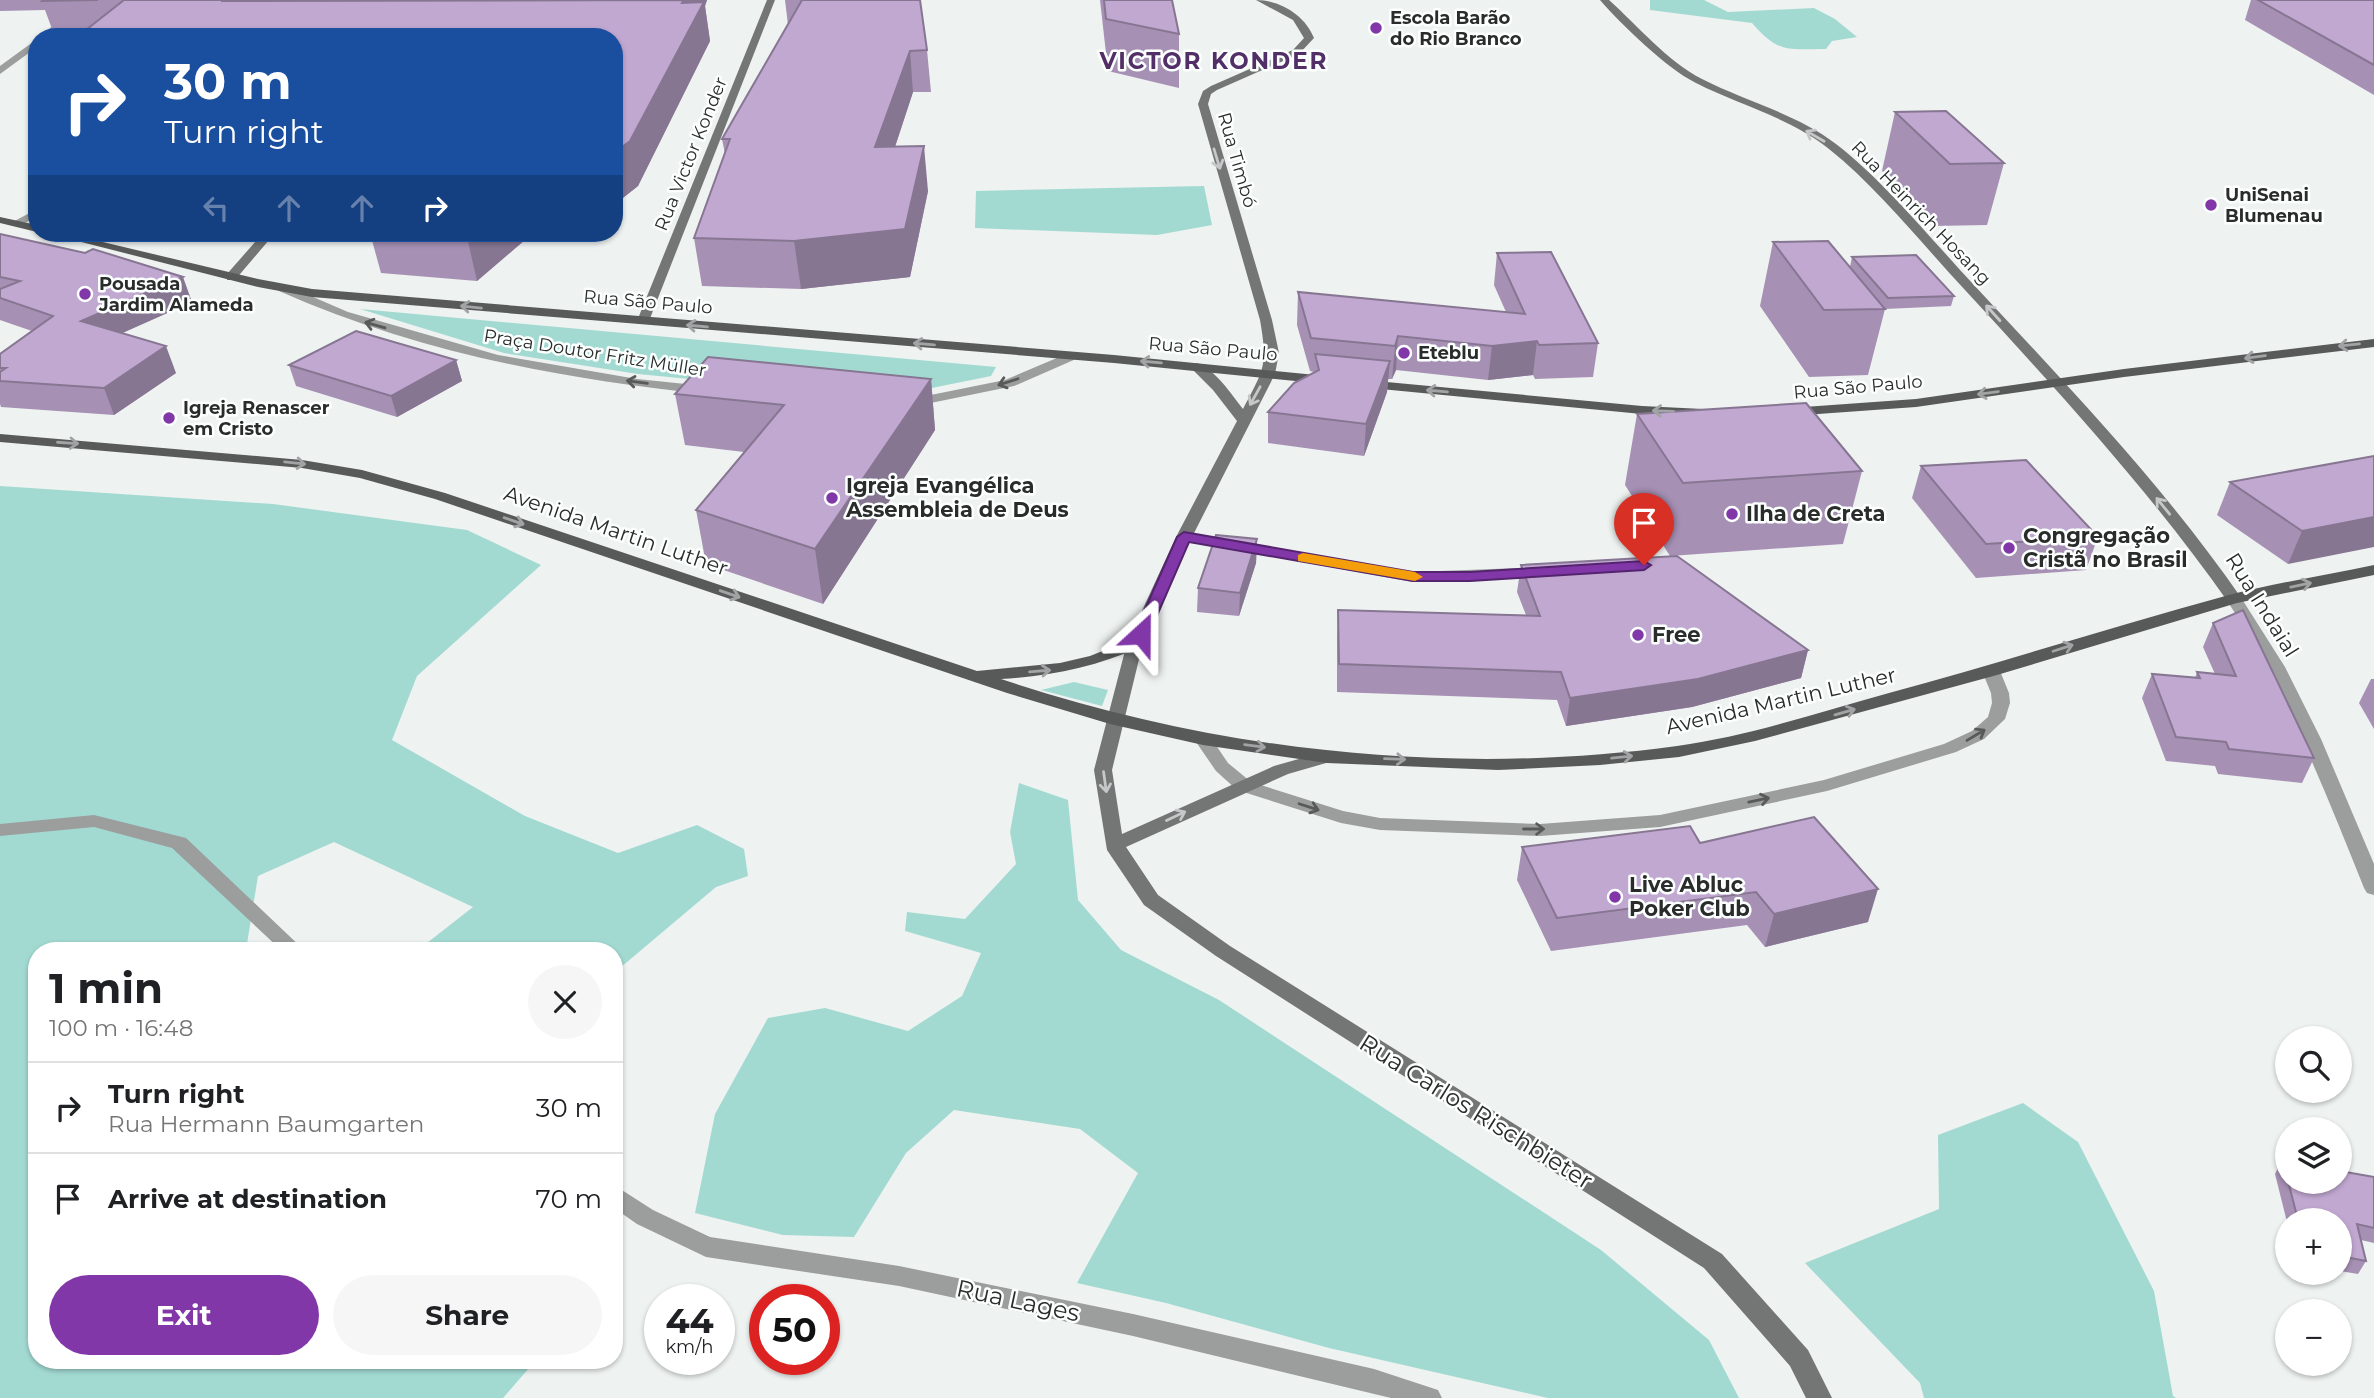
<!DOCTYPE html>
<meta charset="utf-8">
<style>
body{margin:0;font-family:Montserrat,sans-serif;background:#f6f6f6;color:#202124;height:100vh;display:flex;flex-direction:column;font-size:26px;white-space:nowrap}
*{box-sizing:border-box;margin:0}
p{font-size:23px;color:#757577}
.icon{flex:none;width:38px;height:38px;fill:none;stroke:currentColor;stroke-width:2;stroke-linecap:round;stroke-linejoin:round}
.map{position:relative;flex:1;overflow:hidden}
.panel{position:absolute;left:28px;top:942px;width:595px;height:427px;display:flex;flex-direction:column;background:#fff;border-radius:28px;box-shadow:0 2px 5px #0004}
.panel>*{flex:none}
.banner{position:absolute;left:28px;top:28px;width:595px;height:214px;border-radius:28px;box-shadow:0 2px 5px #0004;background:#1a4fa0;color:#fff;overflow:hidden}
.tools{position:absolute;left:2275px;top:1026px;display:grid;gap:14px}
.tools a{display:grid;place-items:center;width:77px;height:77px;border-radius:50%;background:#fff;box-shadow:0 2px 5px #0004;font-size:35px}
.speed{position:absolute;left:644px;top:1284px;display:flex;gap:14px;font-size:35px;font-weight:700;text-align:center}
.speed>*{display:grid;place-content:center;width:91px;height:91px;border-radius:50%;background:#fff;box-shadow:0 2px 5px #0004;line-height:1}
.speed small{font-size:18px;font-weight:400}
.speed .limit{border:10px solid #d22;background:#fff;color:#111}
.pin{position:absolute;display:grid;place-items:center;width:60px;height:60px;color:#fff;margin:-72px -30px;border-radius:50% 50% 50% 0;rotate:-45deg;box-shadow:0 0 7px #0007}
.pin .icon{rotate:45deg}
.me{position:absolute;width:77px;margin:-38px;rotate:24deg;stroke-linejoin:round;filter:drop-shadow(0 0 5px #0008)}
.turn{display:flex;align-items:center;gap:24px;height:147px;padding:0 21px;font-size:32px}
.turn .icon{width:91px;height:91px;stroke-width:2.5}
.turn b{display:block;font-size:49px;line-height:60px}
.lanes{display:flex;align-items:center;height:66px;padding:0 21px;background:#0003;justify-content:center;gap:35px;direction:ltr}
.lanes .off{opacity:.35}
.round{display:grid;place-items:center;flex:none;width:74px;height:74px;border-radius:37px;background:#f6f6f6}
.overview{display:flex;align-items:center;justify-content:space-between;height:119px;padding:0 21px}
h1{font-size:42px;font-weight:700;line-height:52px}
.button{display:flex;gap:14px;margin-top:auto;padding:14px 21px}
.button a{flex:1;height:80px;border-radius:42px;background:#8237a9;color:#fff;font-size:28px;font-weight:700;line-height:80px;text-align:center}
.button a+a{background:#f6f6f6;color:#202124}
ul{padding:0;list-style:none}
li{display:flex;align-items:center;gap:21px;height:91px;padding:0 21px;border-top:2px solid #e0e0e0}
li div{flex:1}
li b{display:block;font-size:26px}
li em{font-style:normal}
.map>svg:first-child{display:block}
.green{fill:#a2dad2}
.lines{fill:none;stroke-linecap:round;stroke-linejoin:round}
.street{fill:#9c9e9e;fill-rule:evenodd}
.secondary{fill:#747676;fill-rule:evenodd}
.primary{fill:#585a5a;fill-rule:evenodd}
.wall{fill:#a690b4}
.shaded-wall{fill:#877692}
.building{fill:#c1a8d1;stroke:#877692;stroke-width:2}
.oneway{stroke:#c5c8c8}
.oneway2{stroke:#a1a4a4}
.oneway3{stroke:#585959}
.route{fill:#8237a9;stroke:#54246e;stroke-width:2}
.slow{fill:#f59e0b}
.poi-dot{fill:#8237a9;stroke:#fbfffe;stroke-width:2.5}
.labels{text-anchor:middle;stroke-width:5;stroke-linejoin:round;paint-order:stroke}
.far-poi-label{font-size:18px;font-weight:bold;fill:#2a2b2b;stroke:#fbfffe;text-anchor:start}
.far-street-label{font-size:18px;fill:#2a2b2b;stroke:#fbfffe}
.poi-label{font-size:21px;font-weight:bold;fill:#2a2b2b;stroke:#fbfffe;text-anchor:start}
.street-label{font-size:21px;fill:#2a2b2b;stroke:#fbfffe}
.far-district-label{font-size:23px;font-weight:bold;letter-spacing:2px;fill:#532f67;stroke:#fbfffe}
.near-street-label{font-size:24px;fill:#2a2b2b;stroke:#fbfffe}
</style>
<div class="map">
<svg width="2374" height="1398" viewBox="0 0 2374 1398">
<rect width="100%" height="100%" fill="#eef2f1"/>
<!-- green -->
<g class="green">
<path d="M1650,0H1704L1728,12L1814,8L1835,19L1857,37L1832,41L1826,49C1787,49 1779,54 1752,23L1650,10Z"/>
<polygon points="1204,186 1212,225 1157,235 975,228 976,191"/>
<polygon points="360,309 996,367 991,376 927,389 833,393 638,374 504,353"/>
<polygon points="0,486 273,504 467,530 541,565 417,676 392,740 525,816 618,853 697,825 744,849 748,876 716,887 614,973 614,950 418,950 473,907 334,842 258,876 246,950 37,950 37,1360 536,1360 503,1398 0,1398"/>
<polygon points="1074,682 1108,690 1102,706 1041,690"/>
<polygon points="1019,783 1068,800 1078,900 1121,950 1219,1000 1601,1250 1709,1340 1739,1398 1548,1398 1329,1348 1166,1303 1077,1283 1138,1173 1080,1129 954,1110 906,1153 854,1237 783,1235 695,1213 715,1114 768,1018 825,1008 908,1031 962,996 981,953 905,931 907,912 965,919 1016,864 1010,832"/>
<polygon points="2023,1103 2078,1142 2154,1291 2173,1396 2176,1398 1924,1398 1920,1383 1805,1263 1939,1209 1938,1135"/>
</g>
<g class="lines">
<!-- street -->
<g class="street">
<polygon points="85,0 94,0 49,37 39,37"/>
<polygon points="37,39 37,47 0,74 0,66"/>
<polygon points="37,209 37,217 19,226 9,224"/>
<path d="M283,284L348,312L498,355L637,379L705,386L712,390L705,394C559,379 414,351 279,291L277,288Z"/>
<polygon points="1071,352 1078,356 1076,359 1014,386 911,407 904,403 911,399 1005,380"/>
<polygon points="1184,532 1413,572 1543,567 1551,572 1543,577 1413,582 1179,540 1176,537 1179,534"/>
<path d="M2234,594L2240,596L2285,667L2321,739L2374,864V895L2367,893L2364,888C2324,788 2285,689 2226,599Z"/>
<polygon points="1991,666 2000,671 2009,693 2010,703 2005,719 1984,739 1956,752 1827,791 1660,827 1540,836 1380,830 1341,823 1237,790 1216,771 1194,739 1203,733 1209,735 1228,763 1251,782 1343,811 1380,818 1540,824 1660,815 1824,780 1944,744 1972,731 1988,717 1992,703 1991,693 1982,671"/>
<polygon points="94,815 186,838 304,950 281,950 172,848 94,827 0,836 0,824"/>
<polygon points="614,1185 653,1210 710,1237 899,1266 1133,1314 1374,1369 1438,1390 1442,1398 1391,1398 1133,1336 899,1286 706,1257 637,1224 614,1208"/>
</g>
<!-- secondary -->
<g class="secondary">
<polygon points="767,0 775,0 649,321 648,324 638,324 637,321"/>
<path d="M1256,0C1280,0 1305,15 1314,38L1299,54L1217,90L1211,94L1208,104L1272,320L1279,353L1275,374L1192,537L1143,643L1112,770L1122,834L1274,766L1327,751L1336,757L1333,761L1288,774L1126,847L1158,895L1230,946L1722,1254L1808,1350L1832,1398H1806L1790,1366L1704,1268L1216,956L1144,905L1107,850L1094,770L1127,643L1176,537L1237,421L1213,390L1190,367L1197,363C1216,370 1231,394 1243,409C1264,369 1268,366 1260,320L1198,104L1203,91L1211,86L1293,50L1304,38L1293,20Z"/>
<path d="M1600,0H1609C1638,26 1667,61 1702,79C1745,101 1797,114 1836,144C1883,180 1932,240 1973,284C2067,385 2164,486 2242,599L2240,602H2228C2150,491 2057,390 1965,290C1921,243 1879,189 1829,149C1791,118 1739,105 1696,83C1666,68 1622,25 1600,0Z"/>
<polygon points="263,233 275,233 235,280 227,280 227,274"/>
</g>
<!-- primary -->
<g class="primary">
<polygon points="0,217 37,225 37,232 0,223"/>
<polygon points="46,233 65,233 258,279 312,289 1114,355 1326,376 1333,380 1326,384 1114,363 312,297 258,287"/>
<polygon points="2374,339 2374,347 2124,377 1916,407 1790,416 1783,412 1790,408 1916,399 2124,369"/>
<polygon points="1365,380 1642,406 1703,409 1710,413 1703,417 1642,414 1360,387 1360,381"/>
<path d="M0,434L302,460L362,470L445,493L977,671L1060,663L1090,656L1135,638L1143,643L1141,647C1095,667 1051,676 1001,679C1215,751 1452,777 1677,746C1749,736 1820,712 1889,693C2003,662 2115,626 2229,595C2276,583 2326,575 2374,565V575L2237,603L1997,675L1755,741L1679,757L1600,765L1498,770L1327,763L1203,745L1110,724L1007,693L435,499L360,478L302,468L0,442Z"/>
</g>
</g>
<!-- wall -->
<g class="wall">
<polygon points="0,0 707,0 705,6 710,41 638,186 614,205 614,37 55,37 45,10 0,11"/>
<polygon points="785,0 920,0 927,50 931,92 913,92 895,147 928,191 910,277 801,289 702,286 694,238 725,154 722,139 788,25"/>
<polygon points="1100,0 1172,0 1179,34 1179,88 1108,71"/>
<polygon points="2251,0 2374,0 2374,95 2245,20"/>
<polygon points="1895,112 2004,163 1987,225 1934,226 1882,171"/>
<polygon points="370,233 533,233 477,281 381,273"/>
<polygon points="0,234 192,302 122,333 176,373 114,415 1,407 0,404 0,354 32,331 0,320"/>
<polygon points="1773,242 1850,267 1852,257 1954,296 1951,306 1885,309 1855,273 1885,309 1868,375 1809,377 1760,306"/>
<polygon points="1497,253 1598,343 1593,377 1535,379 1533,375 1488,380 1396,370 1392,379 1388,379 1387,392 1364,456 1268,443 1268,412 1314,373 1314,372 1310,371 1297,325 1298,292 1506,312 1494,285"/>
<polygon points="456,360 462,381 397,417 296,386 289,365"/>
<polygon points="931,379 935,430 823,604 706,564 696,510 744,452 685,445 675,394"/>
<polygon points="1637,414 1862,471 1843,544 1670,556 1625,485"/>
<polygon points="2374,456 2288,564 2217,515 2230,482"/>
<polygon points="1921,466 2098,537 2086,570 1976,578 1912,498"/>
<polygon points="1257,539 1256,563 1239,616 1197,612 1198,588"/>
<polygon points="1521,565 1808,650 1801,678 1692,707 1566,726 1557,700 1337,692 1337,637 1338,610 1526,615 1517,592"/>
<polygon points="2213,623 2314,758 2302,783 2218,774 2215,766 2166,761 2142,698 2152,674 2195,678 2197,672 2215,674 2203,647"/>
<polygon points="2371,679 2374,679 2374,729 2359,703"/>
<polygon points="1700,843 1868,922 1765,947 1747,925 1551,951 1517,880 1522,847"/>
<polygon points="2282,1160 2374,1177 2374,1243 2361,1240 2366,1261 2358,1274 2340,1271 2340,1220 2287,1220 2287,1222 2275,1174"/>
</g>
<!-- shaded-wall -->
<g class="shaded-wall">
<polygon points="684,0 707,0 705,6 710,41 638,186 614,205 614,153"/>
<polygon points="910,51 913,92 880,192 875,147"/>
<polygon points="924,146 928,191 910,277 801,289 794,241"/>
<polygon points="466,233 533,233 477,281"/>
<polygon points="183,277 192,302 91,347 81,321"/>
<polygon points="1398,336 1396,370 1392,379 1395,346"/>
<polygon points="1537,341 1533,375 1488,380 1492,346"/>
<polygon points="166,346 176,373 114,415 104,388"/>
<polygon points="456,360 462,381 397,417 391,396"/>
<polygon points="1390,361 1387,392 1364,456 1366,424"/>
<polygon points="931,379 935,430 823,604 815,549"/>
<polygon points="2374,517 2374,547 2288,564 2302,531"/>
<polygon points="1257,539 1256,563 1239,616 1240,593"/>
<polygon points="1808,650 1801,678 1692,707 1566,726 1570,698"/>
<polygon points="1878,889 1868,922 1765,947 1774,914"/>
</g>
<!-- building -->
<g class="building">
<polygon points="43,0 98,0 42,1"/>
<polygon points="124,0 222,0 222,1 684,0 682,3 704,2 630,141 614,153 614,37 77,37"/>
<polygon points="802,0 920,0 927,50 910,51 875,147 924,146 905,229 794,241 694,238 730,139 722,139"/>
<polygon points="1104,0 1172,0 1179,34 1106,19"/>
<polygon points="2258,0 2374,0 2374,65"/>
<polygon points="1946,111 2004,163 1950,164 1895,112"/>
<polygon points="0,234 85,253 93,249 183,277 81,321 166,346 104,388 0,381 0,372 6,368 0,368 0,354 53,316 0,298 0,289 20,281 0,277"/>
<polygon points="1828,241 1885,309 1824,310 1773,242"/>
<polygon points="1551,252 1598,343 1539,345 1537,341 1492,346 1398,336 1395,346 1311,338 1298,292 1525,314 1497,253"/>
<polygon points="1916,255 1954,296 1888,298 1852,257"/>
<polygon points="356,331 456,360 391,396 289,365"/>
<polygon points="1315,354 1390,361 1366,424 1268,412 1294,383 1319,370"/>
<polygon points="708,357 931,379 815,549 696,510 784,405 675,394"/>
<polygon points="1806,403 1862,471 1683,483 1637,414"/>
<polygon points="2374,456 2374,517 2302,531 2230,482"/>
<polygon points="2026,460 2098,537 1986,544 1921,466"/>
<polygon points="1216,535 1257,539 1240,593 1198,588"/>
<polygon points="1677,556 1808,650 1698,679 1570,698 1561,672 1339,664 1338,610 1540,616 1521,565"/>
<polygon points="2243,610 2314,758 2229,749 2226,742 2176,737 2152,674 2200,678 2197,672 2236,676 2213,623"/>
<polygon points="1814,817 1878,889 1774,914 1756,892 1557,918 1522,847 1690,826 1700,843"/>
<polygon points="2282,1160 2287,1161 2287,1179"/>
<polygon points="2340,1171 2374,1177 2374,1228 2357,1224 2366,1261 2340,1256 2340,1220 2298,1220 2288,1181 2340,1181"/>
</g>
<!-- one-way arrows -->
<defs><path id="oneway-shaft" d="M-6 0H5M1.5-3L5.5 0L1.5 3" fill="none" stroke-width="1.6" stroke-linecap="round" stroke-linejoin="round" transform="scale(1.75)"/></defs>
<g class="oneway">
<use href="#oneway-shaft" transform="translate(1815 136) rotate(-150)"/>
<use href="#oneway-shaft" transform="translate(1217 159) rotate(73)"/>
<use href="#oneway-shaft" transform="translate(1993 313) rotate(-132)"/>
<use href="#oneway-shaft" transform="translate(1255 396) rotate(119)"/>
<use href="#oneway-shaft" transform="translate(2163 506) rotate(-129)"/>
<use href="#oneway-shaft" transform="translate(1105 782) rotate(82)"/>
<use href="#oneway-shaft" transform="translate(1176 816) rotate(-25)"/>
</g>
<g class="oneway2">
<use href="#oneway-shaft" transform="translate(471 307) rotate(-174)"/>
<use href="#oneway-shaft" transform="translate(697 326) rotate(-175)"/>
<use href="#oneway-shaft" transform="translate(924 344) rotate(-175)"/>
<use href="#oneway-shaft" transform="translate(2349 345) rotate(174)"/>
<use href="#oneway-shaft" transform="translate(2255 357) rotate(173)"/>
<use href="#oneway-shaft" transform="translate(1151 362) rotate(-175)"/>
<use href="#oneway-shaft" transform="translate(1437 391) rotate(-175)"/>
<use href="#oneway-shaft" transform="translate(1988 393) rotate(172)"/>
<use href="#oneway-shaft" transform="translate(1663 411) rotate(-178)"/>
<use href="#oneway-shaft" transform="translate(68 443) rotate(4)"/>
<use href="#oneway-shaft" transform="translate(295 463) rotate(6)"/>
<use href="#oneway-shaft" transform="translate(514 521) rotate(19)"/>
<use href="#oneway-shaft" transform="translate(2301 585) rotate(-12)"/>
<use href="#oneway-shaft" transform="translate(730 594) rotate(19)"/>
<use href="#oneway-shaft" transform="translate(2063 648) rotate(-18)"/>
<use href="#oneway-shaft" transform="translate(1040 671) rotate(-5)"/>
<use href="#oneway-shaft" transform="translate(1845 712) rotate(-16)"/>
<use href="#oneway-shaft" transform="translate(1255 746) rotate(8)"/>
<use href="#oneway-shaft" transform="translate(1622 757) rotate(-6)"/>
<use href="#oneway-shaft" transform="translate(1395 759) rotate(2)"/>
</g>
<g class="oneway3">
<use href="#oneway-shaft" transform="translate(375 325) rotate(-164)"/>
<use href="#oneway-shaft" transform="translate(637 382) rotate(-173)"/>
<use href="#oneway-shaft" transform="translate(1008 382) rotate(162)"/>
<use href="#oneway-shaft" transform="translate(1976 735) rotate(-31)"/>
<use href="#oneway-shaft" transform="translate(1759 800) rotate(-12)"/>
<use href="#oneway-shaft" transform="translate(1309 807) rotate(18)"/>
<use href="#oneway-shaft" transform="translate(1534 829)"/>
</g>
<!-- route -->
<polygon class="route" points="1184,532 1413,572 1470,572 1644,561 1651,565 1644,570 1470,581 1413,581 1189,542 1149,634 1147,637 1136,637 1134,634 1177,537"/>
<!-- slow -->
<polygon class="slow" points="1303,553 1415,572 1423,577 1415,581 1298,561 1298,555"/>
<!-- markers -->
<g class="poi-dot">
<circle cx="1376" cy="28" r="7"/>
<circle cx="2211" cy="205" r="7"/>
<circle cx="85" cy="294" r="7"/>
<circle cx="1404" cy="353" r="7"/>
<circle cx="169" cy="418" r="7"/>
<circle cx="832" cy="498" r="7"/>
<circle cx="1732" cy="514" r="7"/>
<circle cx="2009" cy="548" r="7"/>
<circle cx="1638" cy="635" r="7"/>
<circle cx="1615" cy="897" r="7"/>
</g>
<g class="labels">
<!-- far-poi labels -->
<g class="far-poi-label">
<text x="1390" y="24">Escola Barão<tspan x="1390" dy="21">do Rio Branco</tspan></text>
<text x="2225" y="201">UniSenai<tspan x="2225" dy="21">Blumenau</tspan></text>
<text x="99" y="290">Pousada<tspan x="99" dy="21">Jardim Alameda</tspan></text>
<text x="1418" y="359">Eteblu</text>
<text x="183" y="414">Igreja Renascer<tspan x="183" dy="21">em Cristo</tspan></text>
</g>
<!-- far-street labels -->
<g class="far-street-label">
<text transform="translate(691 154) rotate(-68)" y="6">Rua Victor Konder</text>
<text transform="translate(1237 160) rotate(74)" y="6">Rua Timbó</text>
<text transform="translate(1921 213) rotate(46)" y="6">Rua Heinrich Hosang</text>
<text transform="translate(648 302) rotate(5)" y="6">Rua São Paulo</text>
<text transform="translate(1213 349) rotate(5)" y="6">Rua São Paulo</text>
<text transform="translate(595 353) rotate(9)" y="6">Praça Doutor Fritz Müller</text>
<text transform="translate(1858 387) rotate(-5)" y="6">Rua São Paulo</text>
</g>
<!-- poi labels -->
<g class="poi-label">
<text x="846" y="493">Igreja Evangélica<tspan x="846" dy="24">Assembleia de Deus</tspan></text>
<text x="1746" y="521">Ilha de Creta</text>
<text x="2023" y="543">Congregação<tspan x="2023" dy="24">Cristã no Brasil</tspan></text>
<text x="1652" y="642">Free</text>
<text x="1629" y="892">Live Abluc<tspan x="1629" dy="24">Poker Club</tspan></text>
</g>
<!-- street labels -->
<g class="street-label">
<text transform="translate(616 531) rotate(19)" y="7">Avenida Martin Luther</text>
<text transform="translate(2262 605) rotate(58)" y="7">Rua Indaial</text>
<text transform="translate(1781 701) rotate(-13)" y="7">Avenida Martin Luther</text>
</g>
<!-- far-district labels -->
<g class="far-district-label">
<text x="1214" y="69">VICTOR KONDER</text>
</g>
<!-- near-street labels -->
<g class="near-street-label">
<text transform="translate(1476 1112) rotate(32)" y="8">Rua Carlos Rischbieter</text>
<text transform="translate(1018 1301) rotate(12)" y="8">Rua Lages</text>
</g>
</g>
</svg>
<div class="tools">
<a><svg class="icon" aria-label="search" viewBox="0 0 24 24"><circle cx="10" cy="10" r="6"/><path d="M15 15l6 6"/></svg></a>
<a><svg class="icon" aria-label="layers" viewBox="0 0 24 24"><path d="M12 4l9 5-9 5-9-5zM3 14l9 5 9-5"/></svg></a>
<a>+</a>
<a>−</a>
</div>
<div class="speed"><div>44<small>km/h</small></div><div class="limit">50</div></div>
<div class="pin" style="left:1644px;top:565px;background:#d93025"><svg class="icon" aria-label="arrive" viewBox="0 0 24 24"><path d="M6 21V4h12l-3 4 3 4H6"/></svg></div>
<svg class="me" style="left:1141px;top:634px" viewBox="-20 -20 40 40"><path d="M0-17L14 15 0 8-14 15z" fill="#8237a9" stroke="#fff" stroke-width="4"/></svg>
<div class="banner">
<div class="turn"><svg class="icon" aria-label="right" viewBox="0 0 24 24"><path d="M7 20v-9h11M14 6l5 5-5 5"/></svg><div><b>30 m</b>Turn right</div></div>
<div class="lanes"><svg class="icon off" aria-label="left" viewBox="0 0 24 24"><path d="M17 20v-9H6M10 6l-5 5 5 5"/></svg><svg class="icon off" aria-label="ahead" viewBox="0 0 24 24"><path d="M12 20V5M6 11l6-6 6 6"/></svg><svg class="icon off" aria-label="ahead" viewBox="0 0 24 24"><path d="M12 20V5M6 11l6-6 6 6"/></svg><svg class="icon" aria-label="right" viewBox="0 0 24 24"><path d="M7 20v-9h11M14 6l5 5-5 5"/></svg></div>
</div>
<section class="panel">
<div class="overview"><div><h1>1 min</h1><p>100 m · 16:48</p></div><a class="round"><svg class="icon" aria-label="close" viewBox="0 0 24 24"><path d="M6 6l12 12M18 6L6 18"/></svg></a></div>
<ul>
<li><svg class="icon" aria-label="right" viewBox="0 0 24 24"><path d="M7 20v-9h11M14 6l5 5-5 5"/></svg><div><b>Turn right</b><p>Rua Hermann Baumgarten</p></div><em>30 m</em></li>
<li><svg class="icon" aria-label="arrive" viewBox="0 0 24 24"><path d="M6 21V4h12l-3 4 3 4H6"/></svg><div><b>Arrive at destination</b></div><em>70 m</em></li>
</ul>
<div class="button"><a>Exit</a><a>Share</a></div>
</section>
</div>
